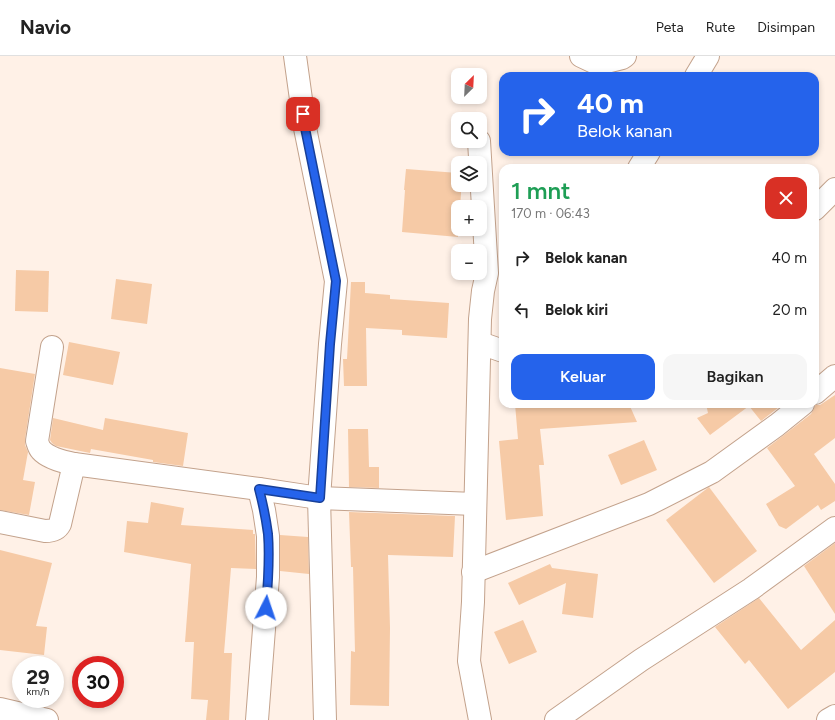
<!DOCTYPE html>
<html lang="id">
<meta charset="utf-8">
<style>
body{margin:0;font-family:Figtree,sans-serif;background:#f6f6f6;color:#222;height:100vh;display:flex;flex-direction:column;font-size:15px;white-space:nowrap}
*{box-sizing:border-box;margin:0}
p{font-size:13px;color:#767676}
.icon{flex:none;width:22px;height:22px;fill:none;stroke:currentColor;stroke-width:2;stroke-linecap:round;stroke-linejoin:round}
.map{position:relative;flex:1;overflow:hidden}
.panel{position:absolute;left:499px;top:108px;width:320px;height:244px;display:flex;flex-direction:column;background:#fff;border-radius:12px;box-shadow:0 2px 6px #0003}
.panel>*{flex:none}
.top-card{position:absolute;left:499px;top:16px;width:320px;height:84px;border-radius:12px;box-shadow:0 2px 6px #0003;background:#2563eb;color:#fff;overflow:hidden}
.needle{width:26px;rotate:24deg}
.fabs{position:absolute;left:451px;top:12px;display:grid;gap:8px}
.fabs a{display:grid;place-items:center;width:36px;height:36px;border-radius:8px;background:#fff;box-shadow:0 2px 6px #0003;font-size:20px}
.speed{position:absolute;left:12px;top:600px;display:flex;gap:8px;font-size:20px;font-weight:700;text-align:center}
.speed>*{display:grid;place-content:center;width:52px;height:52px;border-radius:50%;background:#fff;box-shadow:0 2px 6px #0003;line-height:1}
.speed small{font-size:10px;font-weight:400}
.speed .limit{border:6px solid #d22;background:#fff;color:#111}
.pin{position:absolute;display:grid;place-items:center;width:34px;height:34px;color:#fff;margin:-17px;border-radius:8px;box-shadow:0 2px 6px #0006}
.me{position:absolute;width:44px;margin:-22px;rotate:4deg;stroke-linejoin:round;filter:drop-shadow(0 0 3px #0008)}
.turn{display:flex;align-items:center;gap:14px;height:84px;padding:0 12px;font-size:18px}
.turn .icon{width:52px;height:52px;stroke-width:2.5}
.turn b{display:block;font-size:28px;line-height:34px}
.round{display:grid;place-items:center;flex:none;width:42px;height:42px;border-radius:12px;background:#f6f6f6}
.headline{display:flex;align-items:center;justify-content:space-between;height:68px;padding:0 12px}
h1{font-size:24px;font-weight:600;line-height:30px;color:#1e9e55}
.action{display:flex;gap:8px;margin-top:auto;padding:8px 12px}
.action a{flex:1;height:46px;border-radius:12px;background:#2563eb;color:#fff;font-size:16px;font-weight:600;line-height:46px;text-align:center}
.action a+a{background:#f6f6f6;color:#222}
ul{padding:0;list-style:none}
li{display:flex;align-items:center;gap:12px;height:52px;padding:0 12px}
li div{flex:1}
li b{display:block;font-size:15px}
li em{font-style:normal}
header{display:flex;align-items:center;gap:24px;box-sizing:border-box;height:56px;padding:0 20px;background:#fff;border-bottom:1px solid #e0e0e0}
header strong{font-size:19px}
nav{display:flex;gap:22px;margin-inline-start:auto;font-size:14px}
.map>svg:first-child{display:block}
.building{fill:#f6caa6}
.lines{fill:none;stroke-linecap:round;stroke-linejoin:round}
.minor-casing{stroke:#c3a28c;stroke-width:24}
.minor{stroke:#fff;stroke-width:22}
.route-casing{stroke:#184099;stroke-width:10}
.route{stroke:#2563eb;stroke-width:7}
</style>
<header>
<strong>Navio</strong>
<nav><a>Peta</a><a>Rute</a><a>Disimpan</a></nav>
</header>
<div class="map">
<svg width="835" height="664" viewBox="0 0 835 664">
<rect width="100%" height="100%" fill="#fff1e7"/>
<!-- building -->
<g class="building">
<polygon points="406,113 458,117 458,129 461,129 461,138 460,151 458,151 458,181 402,176 405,134 404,134"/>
<polygon points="16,214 49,215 48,256 15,255"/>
<polygon points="116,223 152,228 147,268 111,263"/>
<polygon points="351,226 365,226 365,237 390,239 390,243 449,247 447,282 402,279 402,274 366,272 367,330 344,330 343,303 347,303"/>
<polygon points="69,286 120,296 113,329 63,319"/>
<polygon points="0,312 35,318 25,383 25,389 28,396 23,424 35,426 29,459 0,454"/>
<polygon points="835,339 835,382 814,398 835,428 835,445 821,454 818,449 786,473 779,470 766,448 795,430 767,392 784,379 811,358 814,353 815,349 820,349"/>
<polygon points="515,348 629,348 637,366 540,373 544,409 539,409 543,460 506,464 499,385 518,383"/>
<polygon points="706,348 783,348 761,365 749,350 710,379 697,362 708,357"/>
<polygon points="53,362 103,374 105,362 188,377 183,410 153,406 153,404 91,393 90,397 56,390 52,387 50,384"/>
<polygon points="348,373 368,373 369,411 379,411 379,432 349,431"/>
<polygon points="644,384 657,414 621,429 608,399"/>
<polygon points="709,431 757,495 714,527 666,464"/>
<polygon points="151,446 184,452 181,469 253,474 253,478 255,478 256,513 231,512 224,597 232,597 229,664 206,664 208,644 191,643 194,586 185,586 191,508 124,496 127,465 148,467"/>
<polygon points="349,456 455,460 453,501 388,499 390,572 389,650 350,649 351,595 355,596 353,511 351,511"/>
<polygon points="280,479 308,481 309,518 280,515"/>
<polygon points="835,487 835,558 804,510"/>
<polygon points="0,494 52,507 36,570 47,571 44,599 0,594"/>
<polygon points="550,508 552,512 598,518 593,562 562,558 566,527 519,549 508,527"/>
<polygon points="759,542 801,594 835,564 835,616 788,653 749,604 745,608 715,571"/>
<polygon points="523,564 537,596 509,608 494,576"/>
</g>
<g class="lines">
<!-- minor casing -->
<g class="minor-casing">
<g id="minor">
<polyline points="295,0 305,72 336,225 330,288 319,442 325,664"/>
<polyline points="581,0 598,8 622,2 625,0"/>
<polyline points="696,20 708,0"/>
<polyline points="479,85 487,217 483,235 480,263 473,546 469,605 480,664"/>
<polyline points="639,112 649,96"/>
<polyline points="815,153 835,133"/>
<polyline points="480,287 503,295"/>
<path d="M52,291L37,385C38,388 39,392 41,394C48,402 64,406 74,408"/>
<polyline points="815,337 835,320"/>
<path d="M0,466L45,475C52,475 57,474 60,468L74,408L259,433L319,442L475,448"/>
<polyline points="473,516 649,448 712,416 777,369 803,348"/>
<polyline points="0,653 47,664"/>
<polyline points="257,664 268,521 268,480 264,454 259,433"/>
<polyline points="556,664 641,604 751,533 835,472"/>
<polyline points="828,664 835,660"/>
</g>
</g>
<!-- minor -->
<use href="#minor" class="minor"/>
</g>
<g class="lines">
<!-- route casing -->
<g class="route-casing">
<path id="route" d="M266,552C268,528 270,503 268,478C266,463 263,448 259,433L320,442L330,288L336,225L305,72L303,58"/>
</g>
<!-- route -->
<use href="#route" class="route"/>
</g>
</svg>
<div class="fabs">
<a><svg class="needle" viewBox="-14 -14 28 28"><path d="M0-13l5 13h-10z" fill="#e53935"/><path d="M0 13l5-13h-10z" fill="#767676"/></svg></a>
<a><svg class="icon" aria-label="search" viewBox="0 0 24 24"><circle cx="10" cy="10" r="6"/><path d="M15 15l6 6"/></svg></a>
<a><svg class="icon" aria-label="layers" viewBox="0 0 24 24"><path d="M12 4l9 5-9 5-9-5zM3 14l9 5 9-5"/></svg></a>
<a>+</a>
<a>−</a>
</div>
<div class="speed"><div>29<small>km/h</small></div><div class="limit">30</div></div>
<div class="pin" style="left:303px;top:58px;background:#d93025"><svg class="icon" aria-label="arrive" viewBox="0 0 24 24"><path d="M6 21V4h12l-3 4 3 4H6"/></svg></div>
<svg class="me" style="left:266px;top:552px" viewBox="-20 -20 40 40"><circle r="19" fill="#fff"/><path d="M0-13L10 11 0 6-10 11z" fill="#2563eb"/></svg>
<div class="top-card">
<div class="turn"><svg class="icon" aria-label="right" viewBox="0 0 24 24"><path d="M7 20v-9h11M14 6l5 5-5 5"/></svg><div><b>40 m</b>Belok kanan</div></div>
</div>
<section class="panel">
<div class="headline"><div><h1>1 mnt</h1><p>170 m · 06:43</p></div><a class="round" style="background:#d93025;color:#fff"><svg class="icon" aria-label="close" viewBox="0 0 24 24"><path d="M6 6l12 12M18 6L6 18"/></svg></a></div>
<ul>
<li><svg class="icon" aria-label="right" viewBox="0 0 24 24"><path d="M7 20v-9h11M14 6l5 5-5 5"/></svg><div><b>Belok kanan</b></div><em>40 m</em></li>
<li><svg class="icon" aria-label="left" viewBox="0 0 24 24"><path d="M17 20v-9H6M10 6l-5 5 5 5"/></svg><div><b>Belok kiri</b></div><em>20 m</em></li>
</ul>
<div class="action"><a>Keluar</a><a>Bagikan</a></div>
</section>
</div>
